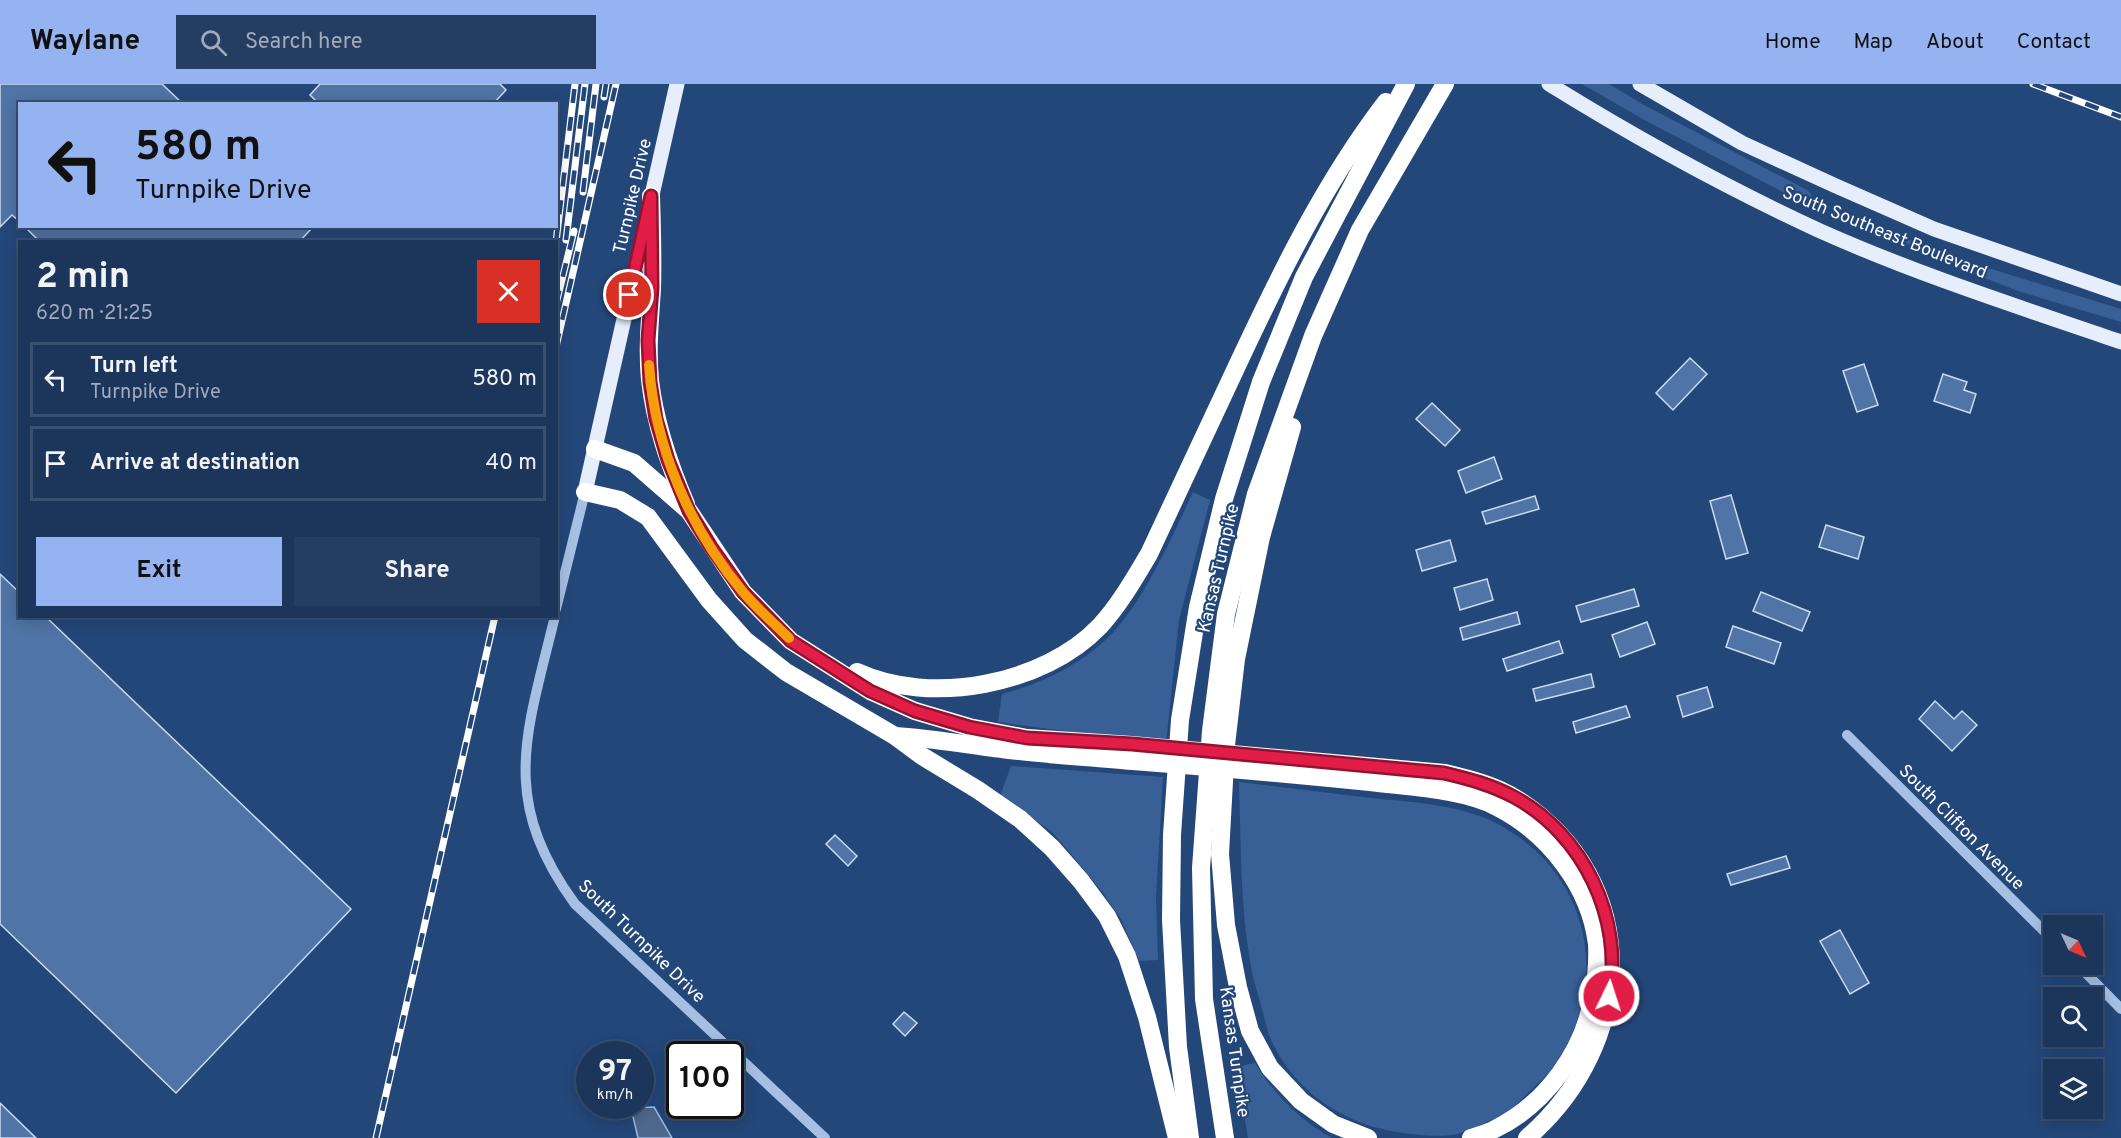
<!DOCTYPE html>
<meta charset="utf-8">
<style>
body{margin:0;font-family:Overpass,sans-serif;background:#243d61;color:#f1f3f6;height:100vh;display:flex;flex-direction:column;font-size:22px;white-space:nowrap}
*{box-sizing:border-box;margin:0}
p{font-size:20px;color:#a0abbb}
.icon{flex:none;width:33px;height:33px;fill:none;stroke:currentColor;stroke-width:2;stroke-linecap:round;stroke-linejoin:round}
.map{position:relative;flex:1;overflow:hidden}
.side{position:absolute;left:18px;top:156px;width:540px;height:378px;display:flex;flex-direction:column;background:#1b355b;border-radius:0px;box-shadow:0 3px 15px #0003,0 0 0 2px #395071}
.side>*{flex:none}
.guide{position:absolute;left:18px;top:18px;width:540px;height:126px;border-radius:0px;box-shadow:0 3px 15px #0003,0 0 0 2px #395071;background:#95b2f1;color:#111;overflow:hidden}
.needle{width:39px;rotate:134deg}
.tools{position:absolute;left:2043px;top:831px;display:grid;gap:12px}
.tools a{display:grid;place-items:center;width:60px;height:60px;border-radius:0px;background:#1b355b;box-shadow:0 3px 15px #0003,0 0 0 2px #395071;font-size:30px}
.speed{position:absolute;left:576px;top:957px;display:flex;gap:12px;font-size:30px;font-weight:700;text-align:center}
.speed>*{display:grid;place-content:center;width:78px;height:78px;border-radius:50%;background:#1b355b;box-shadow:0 3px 15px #0003,0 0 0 2px #395071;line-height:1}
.speed small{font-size:15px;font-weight:400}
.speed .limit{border:3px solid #111;border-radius:9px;background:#fff;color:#111}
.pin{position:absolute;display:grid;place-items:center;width:51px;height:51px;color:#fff;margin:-26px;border:3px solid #fff;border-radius:50%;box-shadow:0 2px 6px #0007}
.me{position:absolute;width:66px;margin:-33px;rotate:4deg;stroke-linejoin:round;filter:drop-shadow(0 0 4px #0008)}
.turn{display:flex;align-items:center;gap:21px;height:126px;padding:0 18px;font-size:27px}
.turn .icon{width:78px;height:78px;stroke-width:2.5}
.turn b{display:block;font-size:42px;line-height:51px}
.round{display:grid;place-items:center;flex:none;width:63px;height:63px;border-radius:0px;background:#243d61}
.head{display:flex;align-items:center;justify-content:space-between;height:102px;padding:0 18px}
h1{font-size:36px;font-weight:700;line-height:45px}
.button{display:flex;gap:12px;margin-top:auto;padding:12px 18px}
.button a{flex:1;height:69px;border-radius:0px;background:#95b2f1;color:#111;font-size:24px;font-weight:700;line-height:69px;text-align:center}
.button a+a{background:#243d61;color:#f1f3f6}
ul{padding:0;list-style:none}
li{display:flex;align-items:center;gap:18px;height:75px;margin:0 12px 9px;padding:0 6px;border:3px solid #395071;border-radius:0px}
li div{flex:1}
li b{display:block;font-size:22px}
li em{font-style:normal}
header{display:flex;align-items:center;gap:36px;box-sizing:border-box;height:84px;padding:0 30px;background:#95b2f1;color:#111}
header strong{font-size:28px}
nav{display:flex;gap:33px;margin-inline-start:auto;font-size:21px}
.search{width:420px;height:54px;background:#243d61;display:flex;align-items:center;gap:15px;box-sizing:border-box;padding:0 21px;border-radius:0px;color:#a0abbb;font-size:22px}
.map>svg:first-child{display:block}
.green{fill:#386096}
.water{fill:#4e678c;stroke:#9abbe4;stroke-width:1.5}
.building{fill:#5074a5;stroke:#c9dbf3;stroke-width:1.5}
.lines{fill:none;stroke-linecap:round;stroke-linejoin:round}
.minor{stroke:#a6c0e4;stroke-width:10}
.major{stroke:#e6eefc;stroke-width:15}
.highway{stroke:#fff;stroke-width:18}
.rail-casing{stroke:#fff;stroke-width:7}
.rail{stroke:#244779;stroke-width:4.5;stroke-dasharray:14;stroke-linecap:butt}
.route-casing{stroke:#92132f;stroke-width:15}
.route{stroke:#e11d48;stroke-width:10}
.slow{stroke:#f59e0b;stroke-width:10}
.labels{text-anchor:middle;stroke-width:4.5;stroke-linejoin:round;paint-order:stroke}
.street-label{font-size:18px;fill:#fff;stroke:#244779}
</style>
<header>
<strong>Waylane</strong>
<div class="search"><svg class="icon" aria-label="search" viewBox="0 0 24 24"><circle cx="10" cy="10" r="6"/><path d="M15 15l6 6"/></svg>Search here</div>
<nav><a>Home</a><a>Map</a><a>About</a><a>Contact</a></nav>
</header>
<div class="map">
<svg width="2121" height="1054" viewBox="0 0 2121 1054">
<rect width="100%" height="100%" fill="#244779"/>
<!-- green -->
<g class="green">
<polygon points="1582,0 1609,0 1644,21 1809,107 1812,112 1809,119 1804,119 1648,38"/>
<polygon points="1907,155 1985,183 2121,225 2121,238 2018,207 1959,184 1903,158"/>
<path d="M1193,408L1210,416L1179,536L1166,659L1124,655L998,638L1002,610C1044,599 1087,578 1116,545C1146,512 1174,449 1193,408Z"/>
<polygon points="1011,682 1163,693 1156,813 1158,876 1139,877 1121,835 1103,809 1067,765 1051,747 1000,712"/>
<path d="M1239,698C1283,703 1327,709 1371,714C1417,719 1465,720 1505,744C1593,796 1611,903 1552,984C1547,992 1539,998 1532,1005C1525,1012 1518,1019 1511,1025C1502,1032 1465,1049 1453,1051C1428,1054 1385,1048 1362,1039C1324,1025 1291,997 1273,960C1267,949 1265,934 1261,922C1258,909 1253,896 1251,883C1240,822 1241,759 1239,698Z"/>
<path d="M1255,979C1273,1009 1301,1037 1332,1054H1248L1236,983Z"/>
</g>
<!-- water -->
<polygon class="water" points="654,1023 672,1054 638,1054 631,1024"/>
<!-- building -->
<g class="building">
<polygon points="0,0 162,0 183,20 20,20 20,138 12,131 0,143"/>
<polygon points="320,0 500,0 506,6 493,20 319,20 310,11"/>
<polygon points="24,142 311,142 312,144 299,158 40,158"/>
<polygon points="1690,274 1707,290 1673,326 1656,309"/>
<polygon points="1864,280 1878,321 1857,328 1843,287"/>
<polygon points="1943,290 1967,298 1964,306 1976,310 1970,329 1934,317"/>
<polygon points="1432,319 1460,346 1445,362 1416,335"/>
<polygon points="1494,373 1502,395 1466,409 1458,387"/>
<polygon points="1731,411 1748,469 1726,475 1710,417"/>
<polygon points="1535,412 1539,425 1486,440 1482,428"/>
<polygon points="1826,441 1864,453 1858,475 1819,463"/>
<polygon points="1450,456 1456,477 1422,487 1416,466"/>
<polygon points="0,490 20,509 20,532 45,532 351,825 176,1009 0,840"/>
<polygon points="1487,495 1493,516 1460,526 1454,504"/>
<polygon points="1634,505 1639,522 1581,538 1576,522"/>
<polygon points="1761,508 1810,528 1802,547 1753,527"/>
<polygon points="1517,528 1520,540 1463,556 1460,544"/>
<polygon points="1647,538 1655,560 1620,573 1612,551"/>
<polygon points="1733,542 1781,559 1774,580 1726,563"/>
<polygon points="1559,557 1563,569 1507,587 1503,575"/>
<polygon points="1591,590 1594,603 1536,617 1533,605"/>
<polygon points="1707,603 1713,623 1683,633 1677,612"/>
<polygon points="1935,617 1954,635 1962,627 1977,641 1952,667 1919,635"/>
<polygon points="1626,622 1630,633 1576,649 1573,638"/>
<polygon points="835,751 857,772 848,782 826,760"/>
<polygon points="1786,772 1790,784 1731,801 1727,790"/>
<polygon points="1840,846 1869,899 1850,910 1820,857"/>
<polygon points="904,928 917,939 905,952 893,940"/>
<polygon points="0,1019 36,1054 0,1054"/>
</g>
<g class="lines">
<!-- minor -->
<g class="minor">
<polyline points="556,525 585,408"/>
<path d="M555,532C527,649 498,714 575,820L825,1054"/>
<polyline points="1847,651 2054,857"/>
<polyline points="2077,880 2121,925"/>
</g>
<!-- major -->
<g class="major">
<path d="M1549,0C1636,54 1725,103 1818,146C1916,190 2019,223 2121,258"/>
<polyline points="1640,0 1742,59 1836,102 1934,145 2121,210"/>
<polyline points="585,408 677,0"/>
</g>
<!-- highway -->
<g class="highway">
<path d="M651,112C652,143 653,174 652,205C650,236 647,265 650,296C655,340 669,380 686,420"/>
<polyline points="1292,343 1261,453 1236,575 1226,661 1220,770 1226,841 1238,903 1250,947 1270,984 1301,1017 1333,1040 1368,1054"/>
<path d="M595,365L634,379L689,427L743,508L791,557L870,607L915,627L969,643L1027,654L1132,661L1445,689C1470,695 1495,701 1517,715C1645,797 1636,960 1527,1054"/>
<polyline points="585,408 620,416 648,433 709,516 745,556 786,588 895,652 922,672 978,706 1020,735 1052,764 1081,797 1107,832 1127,872 1147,933 1177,1054"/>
<path d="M857,588C930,622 1044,601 1100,542C1120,520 1134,495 1149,470C1178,408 1207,346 1236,284C1279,192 1324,99 1386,18"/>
<path d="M895,652C934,654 971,662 1009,666C1050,671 1091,673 1133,677C1212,683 1291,690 1370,698C1408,703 1463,705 1497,723C1548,749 1590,802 1597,860C1598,877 1596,896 1593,912C1584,967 1546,1020 1495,1045C1488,1049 1479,1051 1471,1054"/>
<polyline points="1190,1054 1178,963 1171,836 1172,751 1180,636 1198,523 1224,415 1261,298 1304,193 1406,0"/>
<polyline points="1225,1054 1204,915 1201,784 1211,647 1226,530 1256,410 1313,252 1360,146 1445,0"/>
</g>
<!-- rail casing -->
<g class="rail-casing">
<g id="rail">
<polyline points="2033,0 2121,33"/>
<polyline points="604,13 606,0"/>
<polyline points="583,108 596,0"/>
<polyline points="566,156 585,0"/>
<polyline points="556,158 575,0"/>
<polyline points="556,220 574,147"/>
<polyline points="556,263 616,0"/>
<polyline points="376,1054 495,532"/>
</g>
</g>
<!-- rail -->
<use href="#rail" class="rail"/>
</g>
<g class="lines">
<!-- route casing -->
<g class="route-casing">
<path id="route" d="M629,211L651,112L652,204L648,256L650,298L656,335L668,376L689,427L711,463L743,508L791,557L870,607L915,627L969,643L1027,654L1132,660L1444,689C1469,695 1492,701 1514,713C1583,750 1624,835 1609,912"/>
</g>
<!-- route -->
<use href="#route" class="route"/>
<!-- slow -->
<path class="slow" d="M649,281C655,364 690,445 743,508C757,525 774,539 789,554"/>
</g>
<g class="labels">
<!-- street labels -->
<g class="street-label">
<text transform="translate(632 112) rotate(-77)" y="6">Turnpike Drive</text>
<text transform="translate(1885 148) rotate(22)" y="6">South Southeast Boulevard</text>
<text transform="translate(1218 484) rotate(-77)" y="6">Kansas Turnpike</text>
<text transform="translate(1962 743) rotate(45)" y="6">South Clifton Avenue</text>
<text transform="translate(642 857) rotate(44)" y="6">South Turnpike Drive</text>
<text transform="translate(1235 968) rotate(82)" y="6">Kansas Turnpike</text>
</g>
</g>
</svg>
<div class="tools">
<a><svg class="needle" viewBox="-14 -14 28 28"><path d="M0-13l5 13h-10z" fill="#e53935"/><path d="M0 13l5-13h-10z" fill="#a0abbb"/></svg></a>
<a><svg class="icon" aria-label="search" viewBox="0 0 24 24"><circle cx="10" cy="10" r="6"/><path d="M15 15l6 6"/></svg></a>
<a><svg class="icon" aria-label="layers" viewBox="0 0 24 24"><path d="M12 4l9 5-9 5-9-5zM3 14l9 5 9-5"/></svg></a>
</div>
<div class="speed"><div>97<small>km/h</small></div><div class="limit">100</div></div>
<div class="pin" style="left:629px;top:211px;background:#d93025"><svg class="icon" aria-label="arrive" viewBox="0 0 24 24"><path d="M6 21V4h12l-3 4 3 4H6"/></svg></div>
<svg class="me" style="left:1609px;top:912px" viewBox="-20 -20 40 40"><circle r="17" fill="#e11d48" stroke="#fff" stroke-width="3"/><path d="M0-11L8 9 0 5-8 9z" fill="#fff"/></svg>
<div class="guide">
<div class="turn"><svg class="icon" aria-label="left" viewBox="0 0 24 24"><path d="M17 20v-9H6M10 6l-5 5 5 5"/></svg><div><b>580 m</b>Turnpike Drive</div></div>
</div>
<section class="side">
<div class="head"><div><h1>2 min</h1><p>620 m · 21:25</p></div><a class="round" style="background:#d93025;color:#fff"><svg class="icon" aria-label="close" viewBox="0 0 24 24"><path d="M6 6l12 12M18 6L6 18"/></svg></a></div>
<ul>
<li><svg class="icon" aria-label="left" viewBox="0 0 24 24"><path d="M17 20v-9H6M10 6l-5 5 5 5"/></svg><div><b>Turn left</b><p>Turnpike Drive</p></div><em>580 m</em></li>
<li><svg class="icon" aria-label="arrive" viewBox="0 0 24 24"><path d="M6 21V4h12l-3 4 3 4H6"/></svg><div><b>Arrive at destination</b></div><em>40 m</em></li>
</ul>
<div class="button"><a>Exit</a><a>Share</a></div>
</section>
</div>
